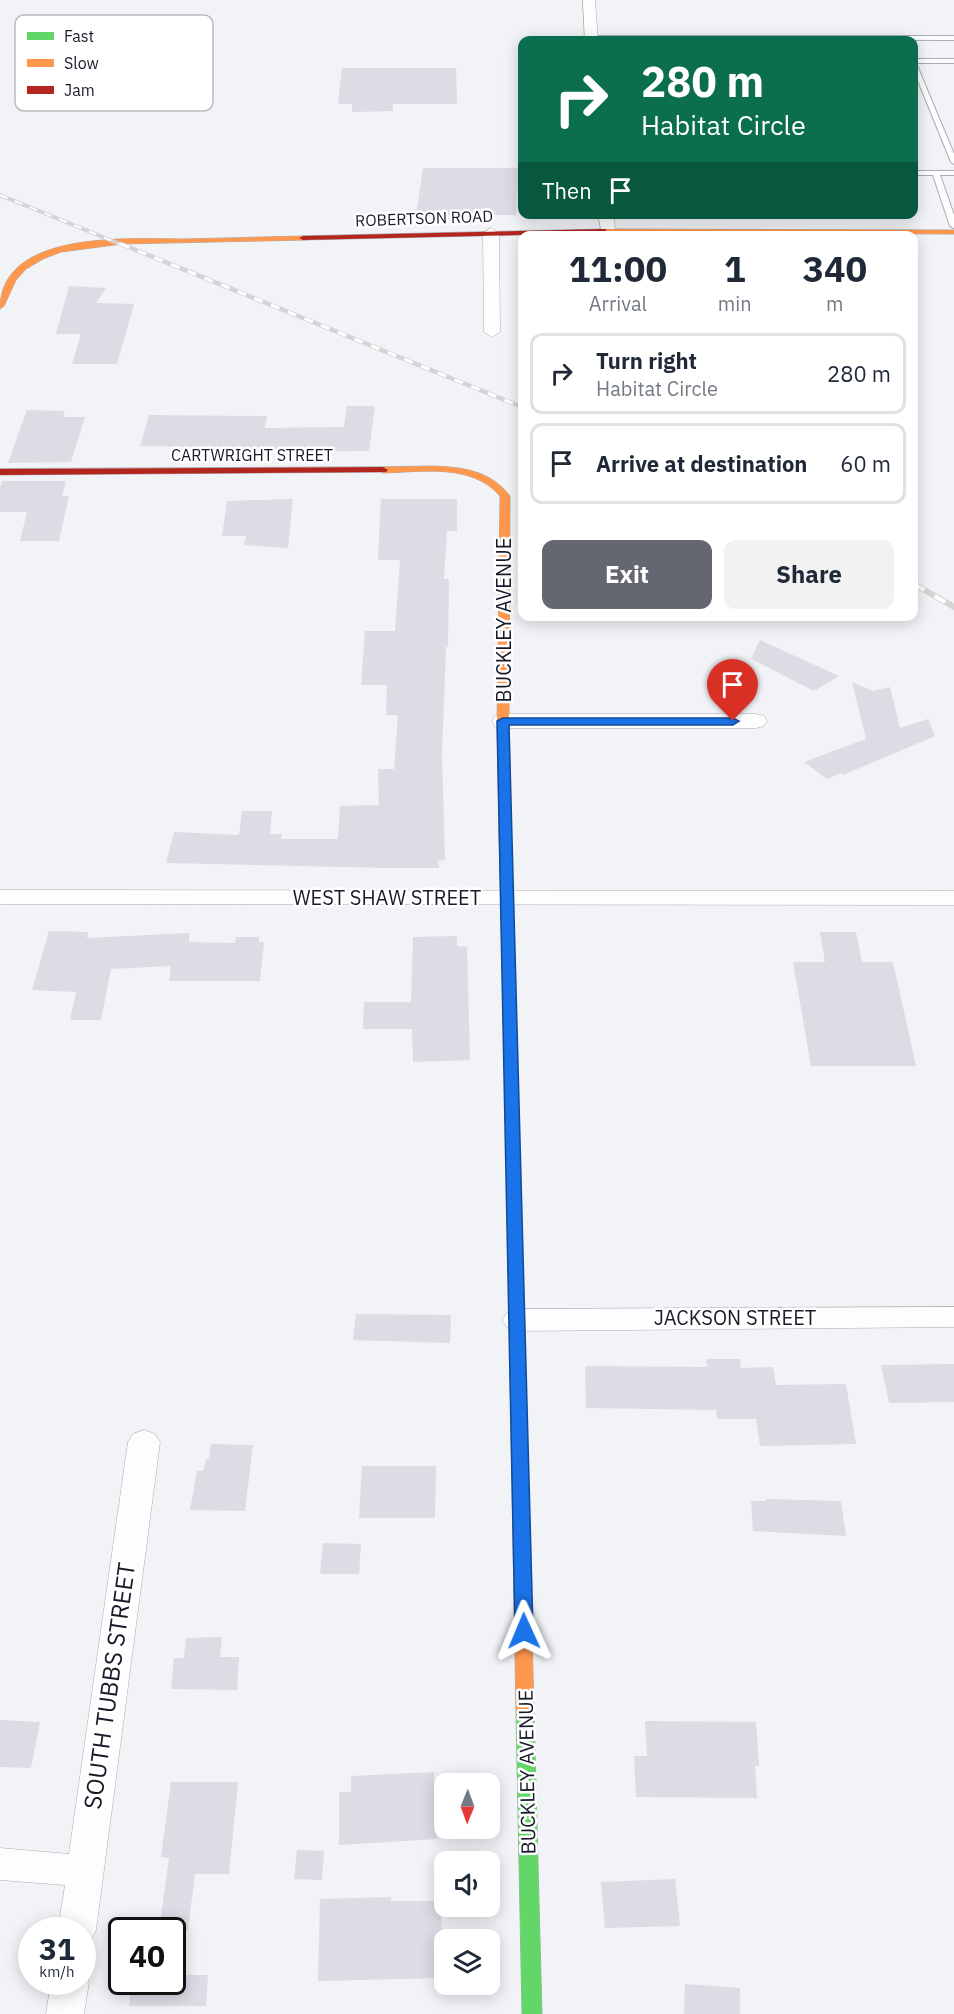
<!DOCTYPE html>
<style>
body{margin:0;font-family:"IBM Plex Sans",sans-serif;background:#f2f2f3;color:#1f2937;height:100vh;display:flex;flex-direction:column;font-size:22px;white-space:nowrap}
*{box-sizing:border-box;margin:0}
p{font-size:20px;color:#747a83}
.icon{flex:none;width:33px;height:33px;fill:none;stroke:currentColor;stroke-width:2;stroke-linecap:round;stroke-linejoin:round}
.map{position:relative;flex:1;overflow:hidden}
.drawer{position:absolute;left:518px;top:231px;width:400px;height:390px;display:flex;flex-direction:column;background:#fff;border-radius:12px;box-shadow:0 3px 15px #0003}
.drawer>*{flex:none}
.hud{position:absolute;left:518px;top:36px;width:400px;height:183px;border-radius:12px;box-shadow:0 3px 15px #0003;background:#0b6e4f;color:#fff;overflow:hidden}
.needle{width:39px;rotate:181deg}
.tools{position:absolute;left:434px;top:1773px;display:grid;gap:12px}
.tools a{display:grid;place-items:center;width:66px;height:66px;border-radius:12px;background:#fff;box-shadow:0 3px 15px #0003;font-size:30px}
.speed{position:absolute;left:18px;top:1917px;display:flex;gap:12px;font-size:30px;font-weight:700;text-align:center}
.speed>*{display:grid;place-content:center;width:78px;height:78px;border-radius:50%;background:#fff;box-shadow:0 3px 15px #0003;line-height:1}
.speed small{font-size:15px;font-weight:400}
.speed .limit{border:3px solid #111;border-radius:9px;background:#fff;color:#111}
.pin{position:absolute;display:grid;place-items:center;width:51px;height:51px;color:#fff;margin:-62px -26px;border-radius:50% 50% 50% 0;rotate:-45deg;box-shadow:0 0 6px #0007}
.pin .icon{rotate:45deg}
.me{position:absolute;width:66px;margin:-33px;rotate:359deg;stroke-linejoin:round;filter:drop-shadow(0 0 4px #0008)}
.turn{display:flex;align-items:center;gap:21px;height:126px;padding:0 24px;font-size:27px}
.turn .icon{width:78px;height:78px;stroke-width:2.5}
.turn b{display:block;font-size:42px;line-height:51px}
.then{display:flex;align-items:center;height:57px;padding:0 24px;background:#0003;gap:12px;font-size:22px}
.eta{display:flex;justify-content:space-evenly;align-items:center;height:102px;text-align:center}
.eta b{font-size:36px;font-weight:700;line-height:42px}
.primary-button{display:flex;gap:12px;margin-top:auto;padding:12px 24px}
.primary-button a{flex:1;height:69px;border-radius:12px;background:#646771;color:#fff;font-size:24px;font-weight:700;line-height:69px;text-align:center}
.primary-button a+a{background:#f2f2f3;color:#1f2937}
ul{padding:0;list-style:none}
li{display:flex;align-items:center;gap:18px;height:81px;margin:0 12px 9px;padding:0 12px;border:3px solid #e0e1e3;border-radius:12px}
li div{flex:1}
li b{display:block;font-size:22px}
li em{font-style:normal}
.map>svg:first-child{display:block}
.building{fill:#dcdce4}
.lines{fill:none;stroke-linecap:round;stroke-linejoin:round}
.lane-casing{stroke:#a9acb3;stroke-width:2}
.street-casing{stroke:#a9acb3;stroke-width:1}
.fast-casing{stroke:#a9acb3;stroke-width:1}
.slow-casing{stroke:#a9acb3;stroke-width:1}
.jam-casing{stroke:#a9acb3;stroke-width:1}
.lane{fill:#fdfdfe;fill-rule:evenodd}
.street{fill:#fdfdfe;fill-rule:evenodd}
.fast{fill:#63d668;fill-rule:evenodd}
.slow{fill:#ff974d;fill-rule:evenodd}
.jam{fill:#b3261e;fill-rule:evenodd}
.rail-far2-casing{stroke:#d4d4d6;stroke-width:4}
.rail-far1-casing{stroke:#d4d4d6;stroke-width:4.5}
.rail-casing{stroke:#d4d4d6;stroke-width:6}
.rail-far2{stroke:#fff;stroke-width:2;stroke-dasharray:8;stroke-linecap:butt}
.rail-far1{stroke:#fff;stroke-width:3;stroke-dasharray:9;stroke-linecap:butt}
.rail{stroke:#fff;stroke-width:4;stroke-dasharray:12;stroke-linecap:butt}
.route{fill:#1a73e8;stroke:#114b97;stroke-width:1.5}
.labels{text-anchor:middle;stroke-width:5;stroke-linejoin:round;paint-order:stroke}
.far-street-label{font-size:16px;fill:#181c29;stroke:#fff}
.street-label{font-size:20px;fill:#181c29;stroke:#fff}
.near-street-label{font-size:24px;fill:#181c29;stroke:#fff}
.key{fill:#fff;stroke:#babbbf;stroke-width:1.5}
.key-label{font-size:16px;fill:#181c29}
</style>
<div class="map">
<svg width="954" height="2014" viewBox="0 0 954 2014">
<rect width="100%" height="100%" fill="#f1f3f7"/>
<!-- building -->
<g class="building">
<polygon points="342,68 456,68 457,104 393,104 393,111 352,112 352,104 338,104"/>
<polygon points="423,168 519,168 516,215 416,215"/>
<polygon points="69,286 106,288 96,303 134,304 117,364 72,364 81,334 56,334"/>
<polygon points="347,406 375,406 369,451 248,452 249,449 232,449 232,447 140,446 149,415 267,416 265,428 344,427"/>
<polygon points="27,410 65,411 63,417 85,417 71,462 8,463"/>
<polygon points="2,481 66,481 62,496 69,496 59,541 20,541 27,512 0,512 0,488"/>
<polygon points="293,499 288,548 244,545 246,536 222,536 227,501"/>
<polygon points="381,499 457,499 457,531 447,531 444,579 449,579 448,647 446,647 442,754 445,860 438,861 439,868 388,868 166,863 174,832 239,835 242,811 272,811 270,834 282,834 281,839 338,839 340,806 379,805 378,769 394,769 398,715 386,715 387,685 361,685 365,631 395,631 400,560 378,560"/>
<polygon points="760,640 839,676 814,691 751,659"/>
<polygon points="852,682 873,691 890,687 900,728 928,719 935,736 843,775 841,773 827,779 804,762 866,739"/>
<polygon points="49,931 88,932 87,938 189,933 189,942 235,943 236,937 259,937 259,942 264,942 260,981 169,981 171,966 111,969 101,1020 70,1020 76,992 32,990"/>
<polygon points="820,932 856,932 862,962 893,962 916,1066 811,1066 793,962 825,962"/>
<polygon points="457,936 457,946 467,947 470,1060 413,1062 412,1029 363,1029 364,1002 411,1002 413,937"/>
<polygon points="356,1314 451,1315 450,1343 353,1340"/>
<polygon points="706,1359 740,1359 741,1368 773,1367 776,1385 846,1384 856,1444 760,1446 756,1419 717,1419 716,1410 586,1408 585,1366 707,1367"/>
<polygon points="954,1364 954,1402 889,1403 881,1365"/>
<polygon points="211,1444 253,1445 245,1511 190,1510 197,1471 203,1471 206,1459 209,1459"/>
<polygon points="362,1466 436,1466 435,1518 359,1518"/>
<polygon points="766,1499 841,1501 846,1536 753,1531 751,1501 766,1501"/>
<polygon points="323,1543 361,1544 359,1574 320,1574"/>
<polygon points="222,1637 220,1657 239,1657 237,1690 171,1689 174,1658 184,1658 186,1638"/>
<polygon points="0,1720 40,1722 31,1768 0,1767"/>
<polygon points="645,1721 756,1722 759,1766 755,1766 757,1798 636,1797 634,1756 647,1756"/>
<polygon points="434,1772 437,1839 339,1845 339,1792 351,1792 351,1776"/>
<polygon points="171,1782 238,1782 229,1874 195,1874 188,1930 159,1930 169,1858 161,1857"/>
<polygon points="297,1850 324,1851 322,1880 294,1879"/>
<polygon points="675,1879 680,1926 605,1928 601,1882"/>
<polygon points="391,1897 391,1901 441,1901 442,1978 318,1981 320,1899"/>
<polygon points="172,1975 208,1975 206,2006 129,2006 132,1982 172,1982"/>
<polygon points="685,1984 740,1988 740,2014 684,2014"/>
</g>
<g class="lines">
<!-- lane casing -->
<g class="lane-casing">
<g id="lane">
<polygon points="592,36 954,36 954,40 590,39"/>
<polygon points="914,59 954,59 954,63 916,63 954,154 954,164 951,162 914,71"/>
<polygon points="914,171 954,171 954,175 940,175 954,215 954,228 950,226 933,175 914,175"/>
</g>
</g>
<!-- street casing -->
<g class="street-casing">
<g id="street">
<polygon points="583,0 595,0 598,40 585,40"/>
<polygon points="598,214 614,214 615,231 612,234 602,234"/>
<polygon points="491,228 499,233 500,332 492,337 484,332 483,233"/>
<polygon points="503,714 756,714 764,716 767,721 764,726 756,728 503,728 495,726 492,721 495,716"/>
<polygon points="0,890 954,891 954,905 0,904"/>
<polygon points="954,1307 954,1327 517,1331 507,1327 502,1320 507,1313 517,1309"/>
<polygon points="144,1430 155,1434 160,1442 96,1930 90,1942 82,1945 82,1930 58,1930 65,1885 0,1880 0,1848 69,1854 128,1442 133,1434"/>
<polygon points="82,1969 89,1982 84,2014 46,2014 51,1982 82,1982"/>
</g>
</g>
<!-- fast casing -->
<g class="fast-casing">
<g id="fast">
<polygon points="505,818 511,822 521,1201 519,1205 509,1205 507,1201 499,822"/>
<polygon points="525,1704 531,1707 534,1712 542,2014 522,2014 516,1712 519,1707"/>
</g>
</g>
<!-- slow casing -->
<g class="slow-casing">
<g id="slow">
<polygon points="600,229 954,230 954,234 603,233 600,233"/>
<path d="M303,236H306V240L122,244L61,252L43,259L26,269L16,280L4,306L0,309C0,229 131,239 184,239C224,238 263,237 303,236Z"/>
<path d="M432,466C462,467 490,470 510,496L509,721L511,822L505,826L499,822L497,721L500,496C472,463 422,472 383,473L378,470L383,467Z"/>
<polygon points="514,1196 519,1197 521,1201 534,1712 531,1717 525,1720 519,1717 516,1712 507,1201 509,1197"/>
</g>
</g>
<!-- jam casing -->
<g class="jam-casing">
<g id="jam">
<polygon points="603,229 606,229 606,233 303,240 299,238 303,236"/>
<polygon points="383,467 388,470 386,472 0,475 0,469"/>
</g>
</g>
<!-- lane -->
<use href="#lane" class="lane"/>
<!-- street -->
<use href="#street" class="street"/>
<!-- fast -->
<use href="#fast" class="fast"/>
<!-- slow -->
<use href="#slow" class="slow"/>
<!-- jam -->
<use href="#jam" class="jam"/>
<!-- rail-far2 casing -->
<g class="rail-far2-casing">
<polyline id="rail-far2" points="0,195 125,246"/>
</g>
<!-- rail-far1 casing -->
<g class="rail-far1-casing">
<polyline id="rail-far1" points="121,244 522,407"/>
</g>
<!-- rail casing -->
<g class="rail-casing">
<polyline id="rail" points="914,584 954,607"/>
</g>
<!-- rail-far2 -->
<use href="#rail-far2" class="rail-far2"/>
<!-- rail-far1 -->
<use href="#rail-far1" class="rail-far1"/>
<!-- rail -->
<use href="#rail" class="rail"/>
</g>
<!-- route -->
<polygon class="route" points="503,718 733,718 739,721 733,725 509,725 533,1631 530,1636 524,1638 518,1636 515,1631 497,721"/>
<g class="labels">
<!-- far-street labels -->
<g class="far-street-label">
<text transform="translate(424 218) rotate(-2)" y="6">ROBERTSON ROAD</text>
<text x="252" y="461">CARTWRIGHT STREET</text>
</g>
<!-- street labels -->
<g class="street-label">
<text transform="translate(504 620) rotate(-90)" y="7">BUCKLEY AVENUE</text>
<text x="387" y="905">WEST SHAW STREET</text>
<text x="735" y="1325">JACKSON STREET</text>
<text transform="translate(527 1772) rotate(-91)" y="7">BUCKLEY AVENUE</text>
</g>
<!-- near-street labels -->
<g class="near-street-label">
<text transform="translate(110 1686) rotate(-82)" y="8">SOUTH TUBBS STREET</text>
</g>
</g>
<!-- legend -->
<rect x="15" y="15" width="198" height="96" rx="9" class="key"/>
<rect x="27" y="32" width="27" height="8" fill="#63d668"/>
<rect x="27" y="59" width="27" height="8" fill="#ff974d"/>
<rect x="27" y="86" width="27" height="8" fill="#b3261e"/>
<g class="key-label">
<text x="64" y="42">Fast</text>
<text x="64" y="69">Slow</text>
<text x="64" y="96">Jam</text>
</g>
</svg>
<div class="tools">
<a><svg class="needle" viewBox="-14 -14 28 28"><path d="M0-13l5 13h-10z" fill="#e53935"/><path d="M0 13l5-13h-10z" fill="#747a83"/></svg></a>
<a><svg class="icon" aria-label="sound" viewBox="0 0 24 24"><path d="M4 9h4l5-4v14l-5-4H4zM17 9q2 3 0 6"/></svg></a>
<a><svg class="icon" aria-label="layers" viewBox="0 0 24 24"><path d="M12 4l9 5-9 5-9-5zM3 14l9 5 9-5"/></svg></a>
</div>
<div class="speed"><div>31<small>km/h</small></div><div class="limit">40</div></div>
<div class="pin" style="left:733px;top:721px;background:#d93025"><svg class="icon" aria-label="arrive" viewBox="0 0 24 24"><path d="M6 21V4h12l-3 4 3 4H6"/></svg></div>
<svg class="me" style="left:524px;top:1631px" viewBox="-20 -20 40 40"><path d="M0-17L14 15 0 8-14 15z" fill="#1a73e8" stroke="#fff" stroke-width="4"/></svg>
<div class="hud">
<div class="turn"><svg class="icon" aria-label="right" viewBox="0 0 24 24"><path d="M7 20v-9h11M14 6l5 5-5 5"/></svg><div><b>280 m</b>Habitat Circle</div></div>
<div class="then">Then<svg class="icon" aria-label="arrive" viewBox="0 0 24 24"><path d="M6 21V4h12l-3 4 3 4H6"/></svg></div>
</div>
<section class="drawer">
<div class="eta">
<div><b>11:00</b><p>Arrival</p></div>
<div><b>1</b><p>min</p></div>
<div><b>340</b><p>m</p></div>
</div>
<ul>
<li><svg class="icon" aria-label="right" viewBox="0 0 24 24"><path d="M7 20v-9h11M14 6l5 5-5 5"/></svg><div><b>Turn right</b><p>Habitat Circle</p></div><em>280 m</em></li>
<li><svg class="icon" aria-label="arrive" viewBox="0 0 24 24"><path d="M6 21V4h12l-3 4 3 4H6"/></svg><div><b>Arrive at destination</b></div><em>60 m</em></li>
</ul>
<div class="primary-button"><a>Exit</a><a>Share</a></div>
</section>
</div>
